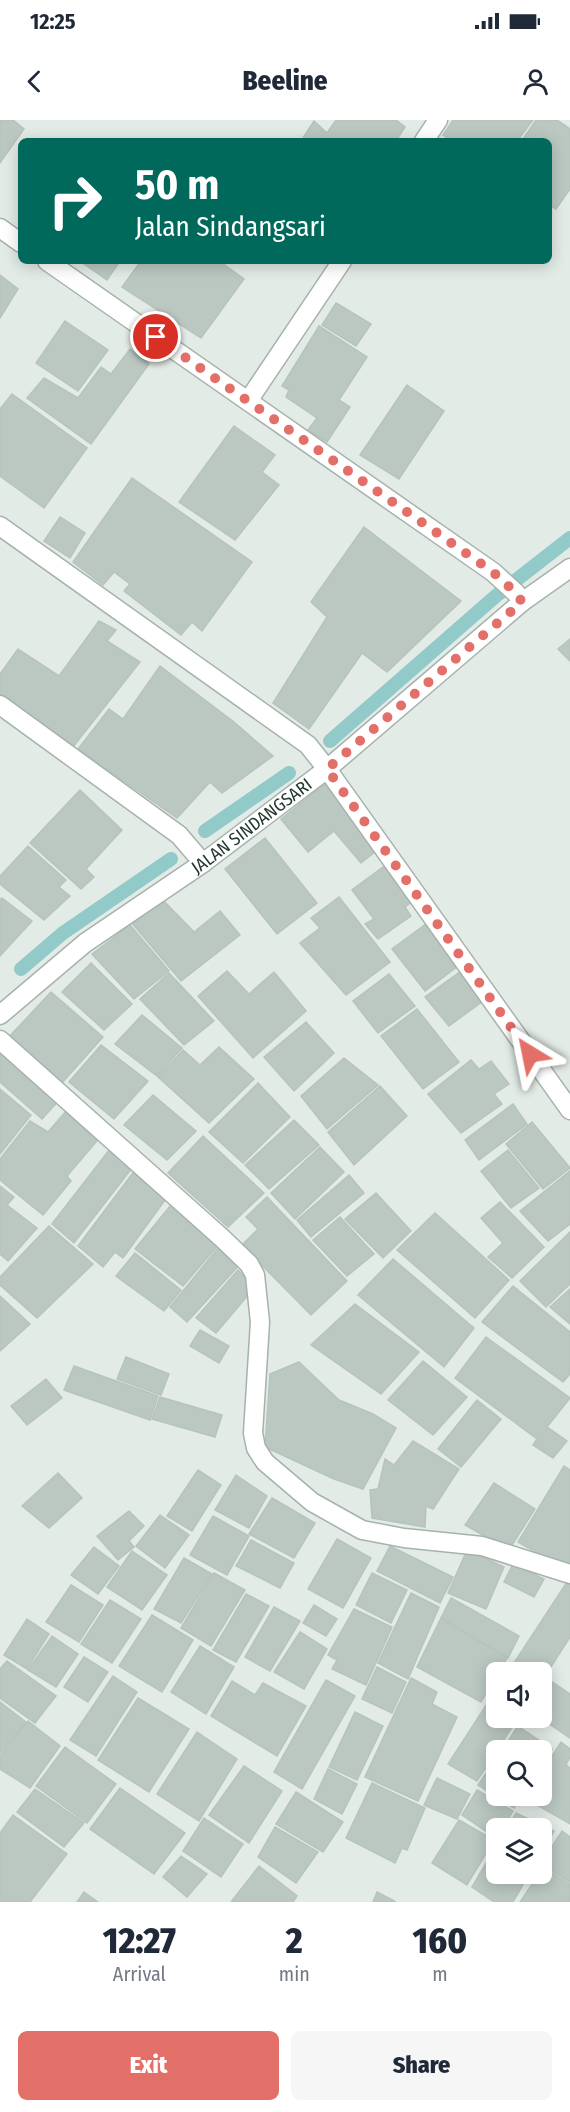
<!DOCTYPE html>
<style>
body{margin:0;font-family:"Fira Sans Condensed",sans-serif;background:#f6f6f7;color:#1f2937;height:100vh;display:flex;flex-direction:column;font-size:22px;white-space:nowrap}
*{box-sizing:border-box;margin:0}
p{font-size:20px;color:#747a83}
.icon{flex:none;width:33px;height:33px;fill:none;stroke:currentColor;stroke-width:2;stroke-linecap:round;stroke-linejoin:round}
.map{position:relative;height:1782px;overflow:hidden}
.drawer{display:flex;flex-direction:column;background:#fff;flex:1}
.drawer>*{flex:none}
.banner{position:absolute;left:18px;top:18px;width:534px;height:126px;border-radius:9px;box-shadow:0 3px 15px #0003;background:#00695c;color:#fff;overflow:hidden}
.buttons{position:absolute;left:486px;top:1542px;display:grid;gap:12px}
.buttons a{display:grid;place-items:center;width:66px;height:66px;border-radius:9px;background:#fff;box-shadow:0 3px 15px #0003;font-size:30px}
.pin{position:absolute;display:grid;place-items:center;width:51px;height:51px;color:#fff;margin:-26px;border:3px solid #fff;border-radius:50%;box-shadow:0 2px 6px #0007}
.me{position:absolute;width:66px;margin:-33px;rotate:325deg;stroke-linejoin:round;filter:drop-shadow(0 0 4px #0008)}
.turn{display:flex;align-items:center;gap:21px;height:126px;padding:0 18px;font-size:27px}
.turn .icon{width:78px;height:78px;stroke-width:2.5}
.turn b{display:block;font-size:42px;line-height:51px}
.eta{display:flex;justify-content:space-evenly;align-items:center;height:102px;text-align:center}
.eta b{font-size:36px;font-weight:800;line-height:42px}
.action{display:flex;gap:12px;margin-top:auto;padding:12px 18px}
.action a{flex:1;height:69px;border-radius:9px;background:#e36f69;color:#fff;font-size:24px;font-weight:800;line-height:69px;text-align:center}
.action a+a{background:#f6f6f7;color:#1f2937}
.status{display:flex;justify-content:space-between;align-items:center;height:42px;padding:0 30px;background:#fff;direction:ltr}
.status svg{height:16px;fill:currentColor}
header{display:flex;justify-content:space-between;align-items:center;height:78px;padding:0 18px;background:#fff;font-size:27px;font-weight:800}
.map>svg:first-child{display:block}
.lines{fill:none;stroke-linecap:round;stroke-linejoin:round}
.stream{stroke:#91cac8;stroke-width:14}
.building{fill:#bbc8c1;stroke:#b6c4bb;stroke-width:1.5}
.street-casing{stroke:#a6b2ac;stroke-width:21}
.street{stroke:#fff;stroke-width:18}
.route{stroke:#e36f69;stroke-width:10;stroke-dasharray:0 18}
.labels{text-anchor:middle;stroke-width:5;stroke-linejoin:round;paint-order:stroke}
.street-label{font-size:18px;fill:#243a30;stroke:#f3f8f4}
</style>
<div class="status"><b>12:25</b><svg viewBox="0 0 49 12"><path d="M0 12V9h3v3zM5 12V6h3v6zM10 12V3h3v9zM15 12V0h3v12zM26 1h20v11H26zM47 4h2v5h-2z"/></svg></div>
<header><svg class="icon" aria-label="back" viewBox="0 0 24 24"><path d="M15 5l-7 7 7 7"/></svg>Beeline<svg class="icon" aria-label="person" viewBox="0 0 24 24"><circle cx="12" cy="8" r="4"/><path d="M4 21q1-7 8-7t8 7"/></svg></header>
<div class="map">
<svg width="570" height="1782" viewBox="0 0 570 1782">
<rect width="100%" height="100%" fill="#e3ebe6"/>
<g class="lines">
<!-- stream -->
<g class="stream">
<polyline points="330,621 497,475 570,418"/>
<polyline points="205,711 289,653"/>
<polyline points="21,849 63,813 171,739"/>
</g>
</g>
<!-- building -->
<g class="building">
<polygon points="0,0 13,0 24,9 0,43"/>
<polygon points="336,0 396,0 405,7 396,21 306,21 303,18 314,1 327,13"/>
<polygon points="453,0 533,0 517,21 452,21 443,15"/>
<polygon points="536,0 557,0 570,9 570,69 556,89 549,85 549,21 526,21 523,19"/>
<polygon points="80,141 120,141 107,160"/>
<polygon points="141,141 219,141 244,159 201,218 122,167"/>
<polygon points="0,155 18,169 0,198"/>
<polygon points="336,183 371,204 356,226 322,205"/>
<polygon points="65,201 108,230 78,271 36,243"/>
<polygon points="319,206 367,237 339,280 350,287 327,322 308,310 317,298 286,277 289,270 282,266"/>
<polygon points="130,229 149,244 91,324 27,278 44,258 78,278 101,247 111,254"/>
<polygon points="407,265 444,291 399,359 360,335"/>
<polygon points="12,274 87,328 44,388 0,356 0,289"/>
<polygon points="234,306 275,335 262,352 279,365 235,420 179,382"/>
<polygon points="132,358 252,442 202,511 192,502 181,515 124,471 130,464 114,452 103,465 73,442"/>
<polygon points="60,397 85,413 70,438 44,421"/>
<polygon points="364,407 461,481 387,552 362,533 309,609 273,583 327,497 311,482"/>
<polygon points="99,501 116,510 107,521 140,542 73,627 0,576 0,554 18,529 59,556"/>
<polygon points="570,519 570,541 558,529"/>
<polygon points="160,546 234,602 273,636 222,673 210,662 177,698 78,629 109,589 123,599"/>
<polygon points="327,662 380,728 361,743 334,711 308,732 281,699"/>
<polygon points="80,670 122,710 86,749 94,757 81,769 30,723"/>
<polygon points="265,718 317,783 277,814 225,749"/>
<polygon points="28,726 66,760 59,767 70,776 44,800 0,764 0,756"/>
<polygon points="387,744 414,780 405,787 411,796 378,819 365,804 374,799 352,770"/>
<polygon points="339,777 390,842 346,875 300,823 320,808 311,798"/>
<polygon points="2,778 32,801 0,836 0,780"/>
<polygon points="161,778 194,812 220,791 240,815 181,861 131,802"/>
<polygon points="430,801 462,843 425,871 392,829"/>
<polygon points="130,805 169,851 134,879 92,834"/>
<polygon points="91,843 132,884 104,910 62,872"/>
<polygon points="464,849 487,878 449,906 425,877"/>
<polygon points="227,851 249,874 274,852 306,891 253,938 198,876"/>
<polygon points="169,853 214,901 184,925 140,879"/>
<polygon points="389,854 415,886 378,913 353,881"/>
<polygon points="51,872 103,917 62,963 8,918"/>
<polygon points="417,889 459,942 423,969 381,916"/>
<polygon points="142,895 182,928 157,956 115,924"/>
<polygon points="306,902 334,933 294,971 264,937"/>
<polygon points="101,925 148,961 114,999 69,962"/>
<polygon points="219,927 254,959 209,1003 158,957 183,930 200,945"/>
<polygon points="0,932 61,978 42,999 0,962"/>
<polygon points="344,938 378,965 327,1009 301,976"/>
<polygon points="471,940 479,949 491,941 509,964 494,974 502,984 461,1013 428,974"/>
<polygon points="258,963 290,997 243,1043 209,1012"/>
<polygon points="380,966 407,996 354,1045 328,1012"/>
<polygon points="0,969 31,995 0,1034"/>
<polygon points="153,975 196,1011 167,1040 124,1005"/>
<polygon points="513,984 527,1004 479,1040 465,1020"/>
<polygon points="67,990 101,1016 67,1056 71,1061 43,1095 0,1060 0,1039 30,1001 48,1012"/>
<polygon points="294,1000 319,1025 269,1069 245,1045"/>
<polygon points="532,1002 570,1048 543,1069 506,1024"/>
<polygon points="203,1016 264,1073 228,1107 168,1053"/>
<polygon points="113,1025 135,1044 74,1123 52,1104"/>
<polygon points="320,1027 344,1052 295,1099 271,1073"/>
<polygon points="508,1030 539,1068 511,1088 481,1051"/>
<polygon points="138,1046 170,1073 123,1138 115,1132 103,1147 78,1126"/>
<polygon points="570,1051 570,1104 548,1121 520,1091"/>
<polygon points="349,1055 364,1073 311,1117 297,1100"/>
<polygon points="0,1066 14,1077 7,1085 37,1108 8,1141 0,1134"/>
<polygon points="376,1073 411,1111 383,1138 345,1099"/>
<polygon points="267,1077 347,1161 311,1195 242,1125 258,1109 246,1097"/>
<polygon points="500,1082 544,1127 512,1158 488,1137 503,1123 481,1098"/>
<polygon points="171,1085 219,1124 183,1166 135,1129"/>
<polygon points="435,1093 509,1160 475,1198 397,1130"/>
<polygon points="340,1097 374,1134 347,1156 313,1120"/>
<polygon points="49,1106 93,1144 37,1198 0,1165 0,1157"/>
<polygon points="570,1112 570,1164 546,1187 520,1161"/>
<polygon points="222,1123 242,1142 187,1202 170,1187"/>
<polygon points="135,1133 181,1170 164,1191 116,1156"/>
<polygon points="393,1139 474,1208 444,1247 358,1175"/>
<polygon points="238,1150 255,1167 216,1213 196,1198"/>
<polygon points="513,1166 570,1212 570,1254 563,1262 482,1202"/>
<polygon points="570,1169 570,1204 550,1187"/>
<polygon points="0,1176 30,1204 0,1231"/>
<polygon points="355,1184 419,1232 381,1274 311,1225"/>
<polygon points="200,1210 229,1226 219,1243 190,1226"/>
<polygon points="486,1217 570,1278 547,1307 567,1321 553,1338 533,1325 537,1319 455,1258"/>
<polygon points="126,1237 169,1254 161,1275 117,1259"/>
<polygon points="423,1241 467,1277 433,1315 388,1280"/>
<polygon points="299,1242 339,1280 373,1294 396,1308 363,1369 334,1359 265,1327 270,1254"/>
<polygon points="74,1246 158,1276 150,1300 64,1270"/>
<polygon points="46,1259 62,1278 27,1305 11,1286"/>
<polygon points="160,1277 222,1295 215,1317 152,1299"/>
<polygon points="477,1280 501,1299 461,1347 438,1329"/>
<polygon points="413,1321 459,1349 433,1389 426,1386 425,1407 372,1398 370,1370 378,1369 385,1339 394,1345"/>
<polygon points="564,1346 570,1350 570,1452 518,1422"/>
<polygon points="198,1350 221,1365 192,1411 167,1396"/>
<polygon points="58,1353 82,1378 49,1408 22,1386"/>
<polygon points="236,1355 267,1376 249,1408 215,1390"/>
<polygon points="494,1363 535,1389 509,1430 465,1405"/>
<polygon points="272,1378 315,1403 294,1438 249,1414"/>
<polygon points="129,1391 144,1406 129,1421 134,1427 118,1440 97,1416"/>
<polygon points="160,1395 189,1415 165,1448 136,1426"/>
<polygon points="213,1396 249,1416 227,1455 190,1435"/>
<polygon points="337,1419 371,1438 343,1488 308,1469"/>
<polygon points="251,1420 294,1443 280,1468 236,1446"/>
<polygon points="390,1426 453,1457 440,1483 377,1451"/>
<polygon points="94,1427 119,1446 98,1474 71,1455"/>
<polygon points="467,1430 504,1447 486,1489 448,1473"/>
<polygon points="132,1431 167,1455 142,1490 107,1467"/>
<polygon points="184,1438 212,1454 181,1503 154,1489"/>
<polygon points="513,1444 544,1459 534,1477 504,1462"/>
<polygon points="214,1453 245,1470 211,1526 181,1508"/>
<polygon points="372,1453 407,1470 391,1503 356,1485"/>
<polygon points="567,1462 570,1464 570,1517 542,1561 542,1552 508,1552"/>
<polygon points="71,1465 103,1485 79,1522 46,1502"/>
<polygon points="411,1473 439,1487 408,1559 378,1543"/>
<polygon points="246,1474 269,1486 236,1542 213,1530"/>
<polygon points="451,1478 519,1516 508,1538 441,1498"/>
<polygon points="110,1480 141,1499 112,1543 81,1524"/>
<polygon points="314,1485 337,1499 326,1516 303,1503"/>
<polygon points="274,1487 300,1501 270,1551 245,1537"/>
<polygon points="354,1489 392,1507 366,1565 332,1549 337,1540 328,1535"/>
<polygon points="152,1495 193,1520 162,1572 119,1546"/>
<polygon points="441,1498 507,1538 499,1552 496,1552 496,1556 481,1582 417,1547"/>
<polygon points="27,1499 49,1514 27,1549 4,1535"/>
<polygon points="300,1512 327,1529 304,1569 274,1552"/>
<polygon points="52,1516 78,1534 56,1567 28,1550"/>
<polygon points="200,1526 234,1547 206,1594 171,1572"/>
<polygon points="84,1537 108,1552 88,1582 64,1567"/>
<polygon points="7,1541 56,1576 35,1603 0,1578 0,1549"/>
<polygon points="377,1547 406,1562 392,1593 362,1579"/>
<polygon points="113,1556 137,1572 96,1636 70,1620"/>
<polygon points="411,1558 437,1572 432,1584 457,1597 418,1681 365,1657"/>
<polygon points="548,1559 570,1574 570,1618 541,1598 542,1568"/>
<polygon points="326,1560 355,1576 302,1669 274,1652"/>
<polygon points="232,1561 255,1575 263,1563 306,1586 277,1636 211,1596"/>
<polygon points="496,1570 496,1598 518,1598 477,1661 448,1644"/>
<polygon points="138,1578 189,1609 149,1672 98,1640"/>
<polygon points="0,1582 26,1602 0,1633"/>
<polygon points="355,1592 383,1606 357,1660 329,1647"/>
<polygon points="28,1601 60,1626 30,1668 0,1649 0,1636"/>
<polygon points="518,1606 552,1629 542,1645 542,1630 502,1630"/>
<polygon points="197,1612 237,1639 199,1701 157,1674"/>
<polygon points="561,1622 570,1629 570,1637 566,1645 570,1648 570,1704 537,1685 551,1665 542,1657 542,1652"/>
<polygon points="65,1627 116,1664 87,1703 36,1666"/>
<polygon points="496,1639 496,1676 522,1676 514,1688 478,1665"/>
<polygon points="244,1646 282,1671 249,1723 209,1695"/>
<polygon points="328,1649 357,1664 342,1694 314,1679"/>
<polygon points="437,1658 470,1674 457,1699 424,1685"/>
<polygon points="372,1663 425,1688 407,1730 402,1728 395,1743 346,1718"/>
<polygon points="120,1668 185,1713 154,1754 90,1709"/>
<polygon points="35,1669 84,1703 64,1727 17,1692"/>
<polygon points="477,1670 513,1691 503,1708 496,1708 496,1718 462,1695"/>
<polygon points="296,1672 343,1702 323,1732 276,1704"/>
<polygon points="516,1693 554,1711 542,1732 542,1708 507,1708"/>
<polygon points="13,1695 67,1734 30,1782 0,1782 0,1713"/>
<polygon points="204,1698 243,1724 221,1757 183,1731"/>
<polygon points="459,1700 494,1720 467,1765 432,1743"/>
<polygon points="275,1707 318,1732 296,1763 258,1737"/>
<polygon points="562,1711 570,1717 570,1762 542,1745 542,1742"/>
<polygon points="496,1726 496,1754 529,1754 513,1782 494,1782 472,1767"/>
<polygon points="181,1736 207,1754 187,1777 163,1757"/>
<polygon points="259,1746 297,1776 293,1782 231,1782"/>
<polygon points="543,1748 570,1764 570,1782 520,1782 539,1754 542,1754"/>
<polygon points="84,1772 98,1782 77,1782"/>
<polygon points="377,1772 396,1782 373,1782"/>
</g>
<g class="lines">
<!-- street casing -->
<g class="street-casing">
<g id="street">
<polyline points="424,21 438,0"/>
<polyline points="0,108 21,123"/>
<polyline points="47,141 493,452 516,473 522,482"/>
<polyline points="248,281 342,141"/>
<polyline points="0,406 308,625 327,649 570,990"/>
<polyline points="0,585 179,715 203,743"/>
<path id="s1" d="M0,895L85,823L203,743L327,649L522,482L570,448"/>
<polyline points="0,920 222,1118 249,1144 255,1155 260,1202 253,1313 256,1328 265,1342 312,1382 362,1410 404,1418 482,1426 570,1454"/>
</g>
</g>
<!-- street -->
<use href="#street" class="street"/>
</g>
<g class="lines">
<!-- route -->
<polyline class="route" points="156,217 493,452 516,473 522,482 327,649 530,934"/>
</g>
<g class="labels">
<!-- street labels -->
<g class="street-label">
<text dy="6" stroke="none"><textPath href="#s1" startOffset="315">JALAN SINDANGSARI</textPath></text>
</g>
</g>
</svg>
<div class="buttons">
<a><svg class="icon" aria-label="sound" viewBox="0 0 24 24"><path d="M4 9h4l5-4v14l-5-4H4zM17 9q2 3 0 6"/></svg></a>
<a><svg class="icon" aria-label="search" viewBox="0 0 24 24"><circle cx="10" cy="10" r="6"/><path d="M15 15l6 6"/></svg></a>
<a><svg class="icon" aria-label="layers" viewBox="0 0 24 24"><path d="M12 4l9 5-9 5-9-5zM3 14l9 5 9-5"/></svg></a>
</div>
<div class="pin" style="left:156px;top:217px;background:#d93025"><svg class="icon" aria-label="arrive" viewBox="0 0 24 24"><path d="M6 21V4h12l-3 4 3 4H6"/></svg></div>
<svg class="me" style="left:530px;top:934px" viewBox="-20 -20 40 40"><path d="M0-17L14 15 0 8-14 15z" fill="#e36f69" stroke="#fff" stroke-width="4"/></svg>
<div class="banner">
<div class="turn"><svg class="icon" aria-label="right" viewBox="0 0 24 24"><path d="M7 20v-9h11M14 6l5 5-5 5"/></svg><div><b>50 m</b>Jalan Sindangsari</div></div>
</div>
</div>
<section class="drawer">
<div class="eta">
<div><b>12:27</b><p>Arrival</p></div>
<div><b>2</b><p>min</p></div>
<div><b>160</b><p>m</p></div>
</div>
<div class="action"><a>Exit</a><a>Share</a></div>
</section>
